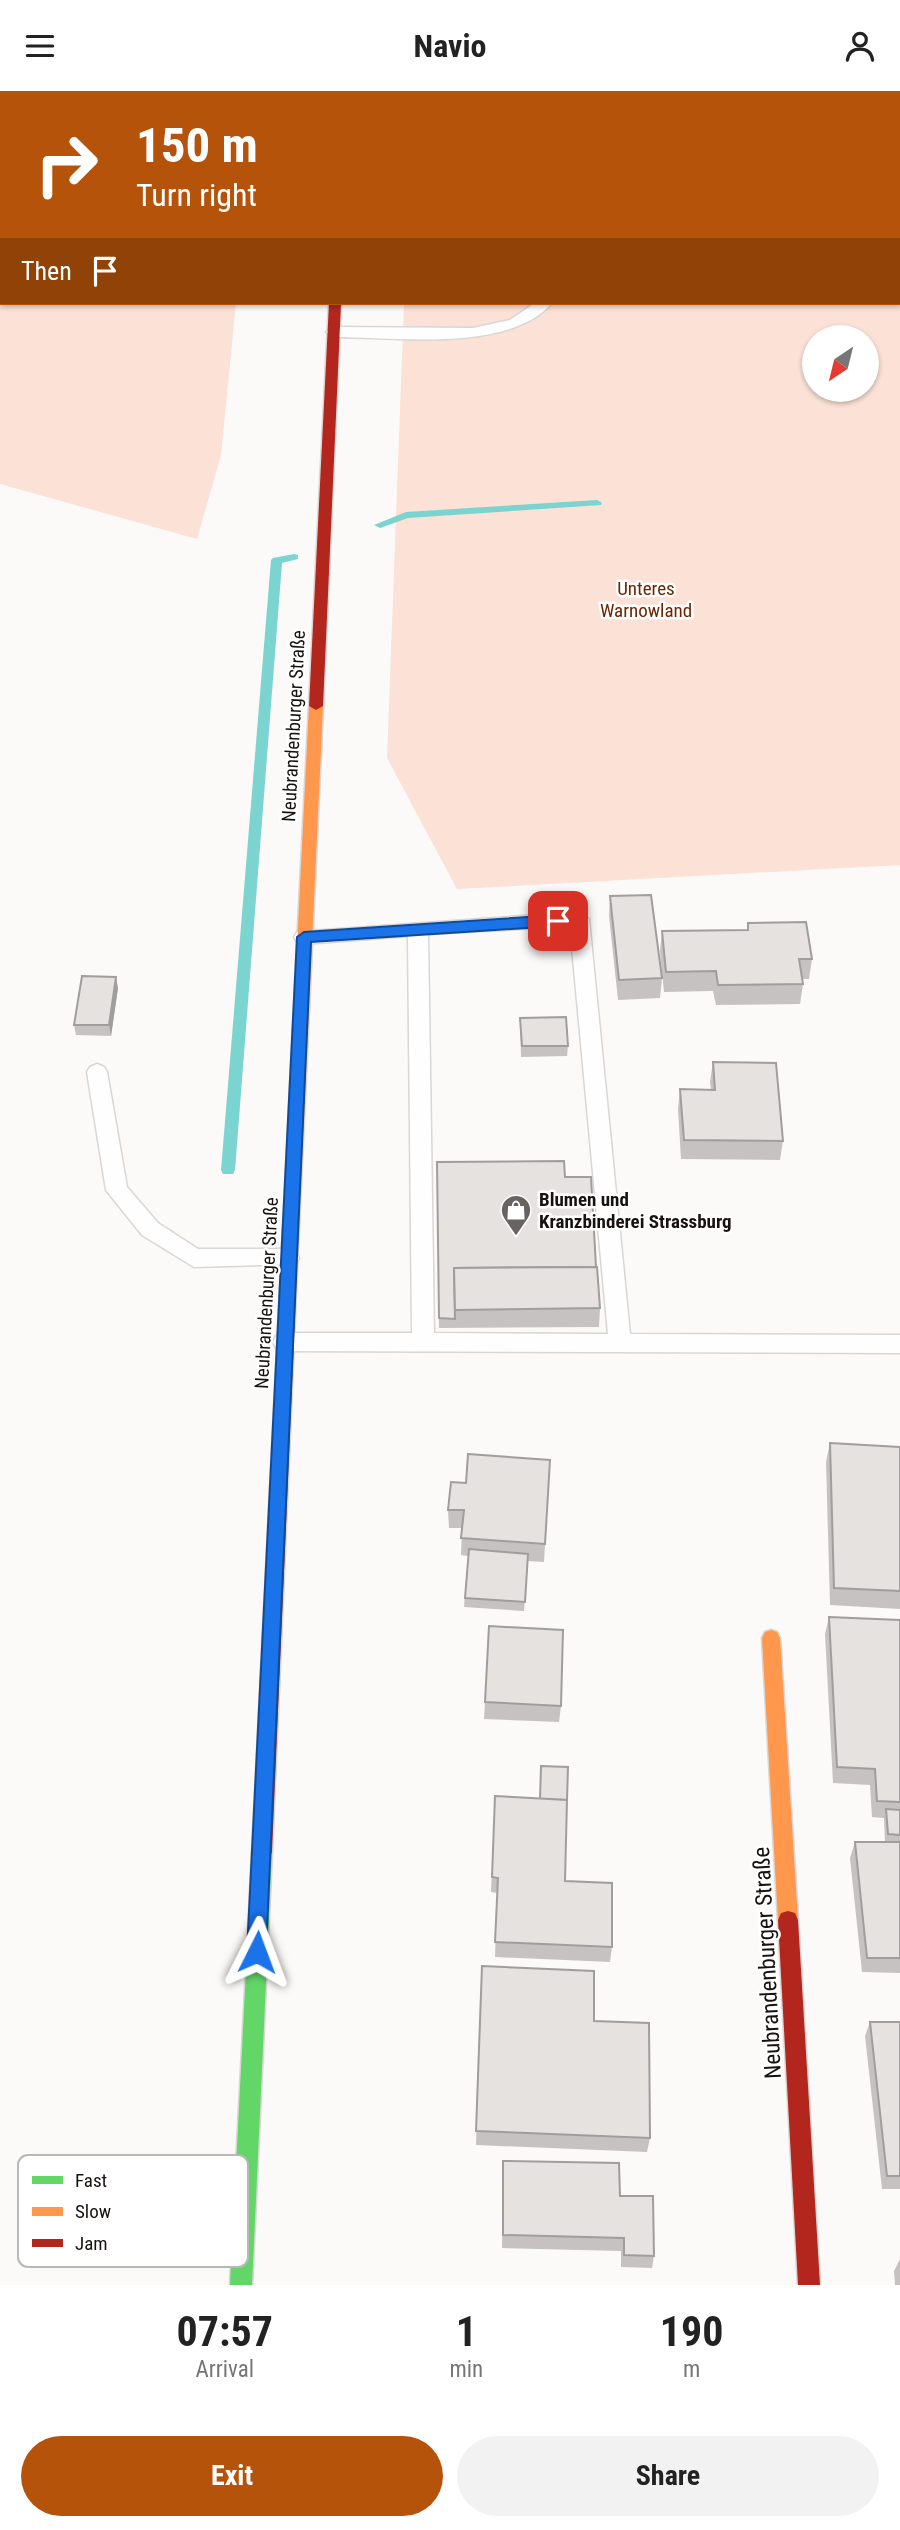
<!DOCTYPE html>
<meta charset="utf-8">
<style>
body{margin:0;font-family:"Roboto Condensed",sans-serif;background:#f2f2f2;color:#222;height:100vh;display:flex;flex-direction:column;font-size:26px;white-space:nowrap}
*{box-sizing:border-box;margin:0}
p{font-size:23px;color:#767676}
.icon{flex:none;width:38px;height:38px;fill:none;stroke:currentColor;stroke-width:2;stroke-linecap:round;stroke-linejoin:round}
.map{position:relative;height:2194px;overflow:hidden}
.drawer{display:flex;flex-direction:column;background:#fff;flex:1}
.drawer>*{flex:none}
.hud{position:absolute;left:0px;top:0px;width:901px;height:214px;box-shadow:0 2px 5px #0004;background:#b45309;color:#fff;overflow:hidden}
.needle{width:46px;rotate:215deg}
.buttons{position:absolute;left:802px;top:234px;display:grid;gap:14px}
.buttons a{display:grid;place-items:center;width:77px;height:77px;border-radius:50%;background:#fff;box-shadow:0 2px 5px #0004;font-size:35px}
.pin{position:absolute;display:grid;place-items:center;width:60px;height:60px;color:#fff;margin:-30px;border-radius:14px;box-shadow:0 4px 10px #0006}
.me{position:absolute;width:77px;margin:-38px;rotate:3deg;stroke-linejoin:round;filter:drop-shadow(0 0 5px #0008)}
.turn{display:flex;align-items:center;gap:24px;height:147px;padding:0 21px;font-size:32px}
.turn .icon{width:91px;height:91px;stroke-width:2.5}
.turn b{display:block;font-size:49px;line-height:60px}
.then{display:flex;align-items:center;height:66px;padding:0 21px;background:#0003;gap:14px;font-size:26px}
.eta{display:flex;justify-content:space-evenly;align-items:center;height:119px;text-align:center}
.eta b{font-size:42px;font-weight:700;line-height:49px}
.button{display:flex;gap:14px;margin-top:auto;padding:14px 21px}
.button a{flex:1;height:80px;border-radius:42px;background:#b45309;color:#fff;font-size:28px;font-weight:700;line-height:80px;text-align:center}
.button a+a{background:#f2f2f2;color:#222}
header{display:flex;justify-content:space-between;align-items:center;height:91px;padding:0 21px;background:#fff;font-size:32px;font-weight:700}
.map>svg:first-child{display:block}
.green{fill:#fbe1d6;fill-rule:evenodd}
.lines{fill:none;stroke-linecap:round;stroke-linejoin:round}
.stream{fill:#7bd4cf;fill-rule:evenodd}
.lane-casing{stroke:#d9d6d4;stroke-width:3}
.fast-casing{stroke:#d9d6d4;stroke-width:3}
.slow-casing{stroke:#d9d6d4;stroke-width:3}
.jam-casing{stroke:#d9d6d4;stroke-width:3}
.lane{fill:#fffefe;fill-rule:evenodd}
.fast{fill:#63d668;fill-rule:evenodd}
.slow{fill:#ff974d;fill-rule:evenodd}
.jam{fill:#b3261e;fill-rule:evenodd}
.wall{fill:#c5c2c1}
.shaded-wall{fill:#a09e9d}
.building{fill:#e5e2e0;stroke:#a09e9d;stroke-width:2}
.route{fill:#1a73e8;stroke:#114b97;stroke-width:2}
.labels{text-anchor:middle;stroke-width:5;stroke-linejoin:round;paint-order:stroke}
.park-label{font-size:19px;fill:#6e2400;stroke:#fff}
.street-label{font-size:19px;fill:#171210;stroke:#fff}
.poi-label{font-size:19px;font-weight:bold;fill:#171210;stroke:#fff;text-anchor:start}
.near-street-label{font-size:23px;fill:#171210;stroke:#fff}
.key{fill:#fff;stroke:#b9b8b7;stroke-width:2}
.key-label{font-size:19px;fill:#171210}
</style>
<header><svg class="icon" aria-label="menu" viewBox="0 0 24 24"><path d="M4 6h16M4 12h16M4 18h16"/></svg>Navio<svg class="icon" aria-label="person" viewBox="0 0 24 24"><circle cx="12" cy="8" r="4"/><path d="M4 21q1-7 8-7t8 7"/></svg></header>
<div class="map">
<svg width="900" height="2194" viewBox="0 0 900 2194">
<rect width="100%" height="100%" fill="#fcfaf8"/>
<!-- green -->
<g class="green">
<path d="M411,0H900V774L457,798L387,667L404,212H900V2ZM814,247H866V299H814Z"/>
<polygon points="7,212 236,212 221,364 197,448 0,393 0,214"/>
</g>
<g class="lines">
<!-- stream -->
<g class="stream">
<polygon points="597,409 602,412 601,414 408,427 380,437 374,434 406,421"/>
<polygon points="294,463 298,464 298,468 282,472 235,1079 233,1083 223,1083 221,1079 271,469 273,467"/>
</g>
<!-- lane casing -->
<g class="lane-casing">
<g id="lane">
<path d="M535,212H552C509,262 395,246 334,246L326,241L334,236L473,237L510,229Z"/>
<path d="M579,821L589,828L630,1243L900,1244V1262L284,1260L276,1257L273,1251L276,1245L284,1242H412L408,845L304,853L297,851L294,846L297,841ZM570,835L608,1243L434,1242L428,843Z"/>
<polygon points="97,973 104,976 107,981 127,1096 158,1132 198,1158 288,1158 296,1161 299,1167 296,1173 194,1176 142,1144 106,1099 87,981 90,976"/>
</g>
</g>
<!-- fast casing -->
<g class="fast-casing">
<g id="fast">
<rect x="338" y="0" width="10" height="2"/>
<polygon points="262,1752 269,1755 272,1761 252,2194 230,2194 252,1761 255,1755"/>
</g>
</g>
<!-- slow casing -->
<g class="slow-casing">
<g id="slow">
<polygon points="316,611 323,615 297,1177 295,1182 283,1182 281,1177 309,615"/>
<polygon points="771,1539 777,1541 780,1547 798,1829 795,1836 788,1838 781,1836 778,1829 762,1547 765,1541"/>
</g>
</g>
<!-- jam casing -->
<g class="jam-casing">
<g id="jam">
<polygon points="329,212 341,212 323,615 316,619 309,615"/>
<polygon points="289,1171 295,1172 297,1177 272,1761 269,1767 262,1770 255,1767 252,1761 281,1177 283,1172"/>
<polygon points="788,1820 795,1822 798,1829 820,2194 798,2194 778,1829 781,1822"/>
</g>
</g>
<!-- lane -->
<use href="#lane" class="lane"/>
<!-- fast -->
<use href="#fast" class="fast"/>
<!-- slow -->
<use href="#slow" class="slow"/>
<!-- jam -->
<use href="#jam" class="jam"/>
</g>
<!-- wall -->
<g class="wall">
<polygon points="610,805 662,887 660,907 618,909 609,825"/>
<polygon points="748,832 812,868 809,888 802,888 803,893 800,913 716,914 713,900 664,901 660,860 662,840 747,839"/>
<polygon points="118,897 111,945 76,944 74,934"/>
<polygon points="520,927 568,955 567,965 521,966"/>
<polygon points="713,971 783,1050 780,1069 681,1068 678,1018 680,998 711,999 710,991"/>
<polygon points="437,1081 565,1086 596,1176 600,1217 599,1236 439,1237"/>
<polygon points="830,1352 900,1356 900,1518 830,1514 826,1371"/>
<polygon points="550,1369 544,1471 528,1470 524,1520 464,1516 468,1465 461,1464 462,1437 449,1437 448,1419 466,1392"/>
<polygon points="829,1526 900,1529 900,1882 862,1881 850,1767 855,1751 885,1751 884,1727 872,1726 870,1694 833,1692 825,1543"/>
<polygon points="485,1611 561,1615 559,1631 484,1628"/>
<polygon points="495,1705 565,1790 612,1856 610,1871 495,1866 497,1802 491,1801"/>
<polygon points="482,1875 594,1930 650,2047 647,2061 476,2054"/>
<polygon points="870,1931 900,1931 900,2098 882,2098 865,1945"/>
<polygon points="503,2070 620,2105 654,2165 652,2177 621,2176 621,2160 502,2157"/>
<polygon points="900,2168 900,2194 895,2194 894,2180"/>
</g>
<!-- shaded-wall -->
<g class="shaded-wall">
<polygon points="2,108 2,129 0,130 0,109"/>
<polygon points="116,886 118,897 111,945 109,934"/>
</g>
<!-- building -->
<g class="building">
<polygon points="651,804 662,887 619,889 610,805"/>
<polygon points="806,831 812,868 799,868 803,893 718,894 716,880 666,881 662,840 748,839 748,832"/>
<polygon points="82,885 116,886 109,934 74,934"/>
<polygon points="566,926 568,955 522,955 520,927"/>
<polygon points="713,971 776,972 783,1050 684,1049 680,998 715,999"/>
<polygon points="564,1070 565,1086 591,1086 596,1176 454,1177 455,1228 439,1227 437,1071"/>
<polygon points="597,1176 600,1217 455,1219 454,1177"/>
<polygon points="830,1352 900,1356 900,1500 834,1497"/>
<polygon points="468,1363 550,1369 545,1453 461,1447 464,1419 448,1419 451,1391 466,1392"/>
<polygon points="469,1458 528,1463 525,1511 465,1507"/>
<polygon points="829,1526 900,1529 900,1711 877,1710 875,1678 837,1676"/>
<polygon points="489,1535 563,1539 561,1615 485,1611"/>
<polygon points="541,1675 568,1676 567,1709 540,1708"/>
<polygon points="495,1705 567,1709 565,1790 612,1792 612,1856 495,1851 498,1787 492,1786"/>
<polygon points="886,1718 900,1719 900,1744 888,1743"/>
<polygon points="855,1751 900,1751 900,1867 867,1867"/>
<polygon points="482,1875 594,1880 594,1930 649,1932 650,2047 476,2040"/>
<polygon points="870,1931 900,1931 900,2085 887,2085"/>
<polygon points="503,2070 619,2072 620,2105 653,2105 654,2165 624,2164 624,2147 503,2144"/>
</g>
<!-- route -->
<polygon class="route" points="558,824 565,830 558,835 311,851 266,1861 264,1868 257,1871 250,1868 247,1861 297,846 304,841"/>
<!-- icons -->
<defs>
<g id="shop-pin" transform="scale(1.575)"><path d="M0 17L-7.5 6A9.5 9.5 0 1 1 7.5 6Z" fill="#676361" stroke="#fff"/><path d="M-5-2.5h2.3a2.7 3.5 0 0 1 5.4 0H5L5.5 6h-11ZM-1.5-2.5h3a1.5 2.3 0 0 0-3 0Z" fill="#fff"/></g>
</defs>
<g fill-rule="evenodd">
<use href="#shop-pin" x="516" y="1119"/>
</g>
<g class="labels">
<!-- park labels -->
<g class="park-label">
<text x="646" y="504">Unteres<tspan x="646" dy="22">Warnowland</tspan></text>
</g>
<!-- street labels -->
<g class="street-label">
<text transform="translate(293 635) rotate(-87)" y="7">Neubrandenburger Straße</text>
<text transform="translate(266 1202) rotate(-87)" y="7">Neubrandenburger Straße</text>
</g>
<!-- poi labels -->
<g class="poi-label">
<text x="539" y="1115">Blumen und<tspan x="539" dy="22">Kranzbinderei Strassburg</tspan></text>
</g>
<!-- near-street labels -->
<g class="near-street-label">
<text transform="translate(767 1872) rotate(-93)" y="8">Neubrandenburger Straße</text>
</g>
</g>
<!-- legend -->
<rect x="18" y="2064" width="230" height="112" rx="10" class="key"/>
<rect x="32" y="2085" width="31" height="8" fill="#63d668"/>
<rect x="32" y="2116" width="31" height="9" fill="#ff974d"/>
<rect x="32" y="2148" width="31" height="8" fill="#b3261e"/>
<g class="key-label">
<text x="75" y="2096">Fast</text>
<text x="75" y="2127">Slow</text>
<text x="75" y="2159">Jam</text>
</g>
</svg>
<div class="buttons">
<a><svg class="needle" viewBox="-14 -14 28 28"><path d="M0-13l5 13h-10z" fill="#e53935"/><path d="M0 13l5-13h-10z" fill="#767676"/></svg></a>
</div>
<div class="pin" style="left:558px;top:830px;background:#d93025"><svg class="icon" aria-label="arrive" viewBox="0 0 24 24"><path d="M6 21V4h12l-3 4 3 4H6"/></svg></div>
<svg class="me" style="left:257px;top:1861px" viewBox="-20 -20 40 40"><path d="M0-17L14 15 0 8-14 15z" fill="#1a73e8" stroke="#fff" stroke-width="4"/></svg>
<div class="hud">
<div class="turn"><svg class="icon" aria-label="right" viewBox="0 0 24 24"><path d="M7 20v-9h11M14 6l5 5-5 5"/></svg><div><b>150 m</b>Turn right</div></div>
<div class="then">Then<svg class="icon" aria-label="arrive" viewBox="0 0 24 24"><path d="M6 21V4h12l-3 4 3 4H6"/></svg></div>
</div>
</div>
<section class="drawer">
<div class="eta">
<div><b>07:57</b><p>Arrival</p></div>
<div><b>1</b><p>min</p></div>
<div><b>190</b><p>m</p></div>
</div>
<div class="button"><a>Exit</a><a>Share</a></div>
</section>
